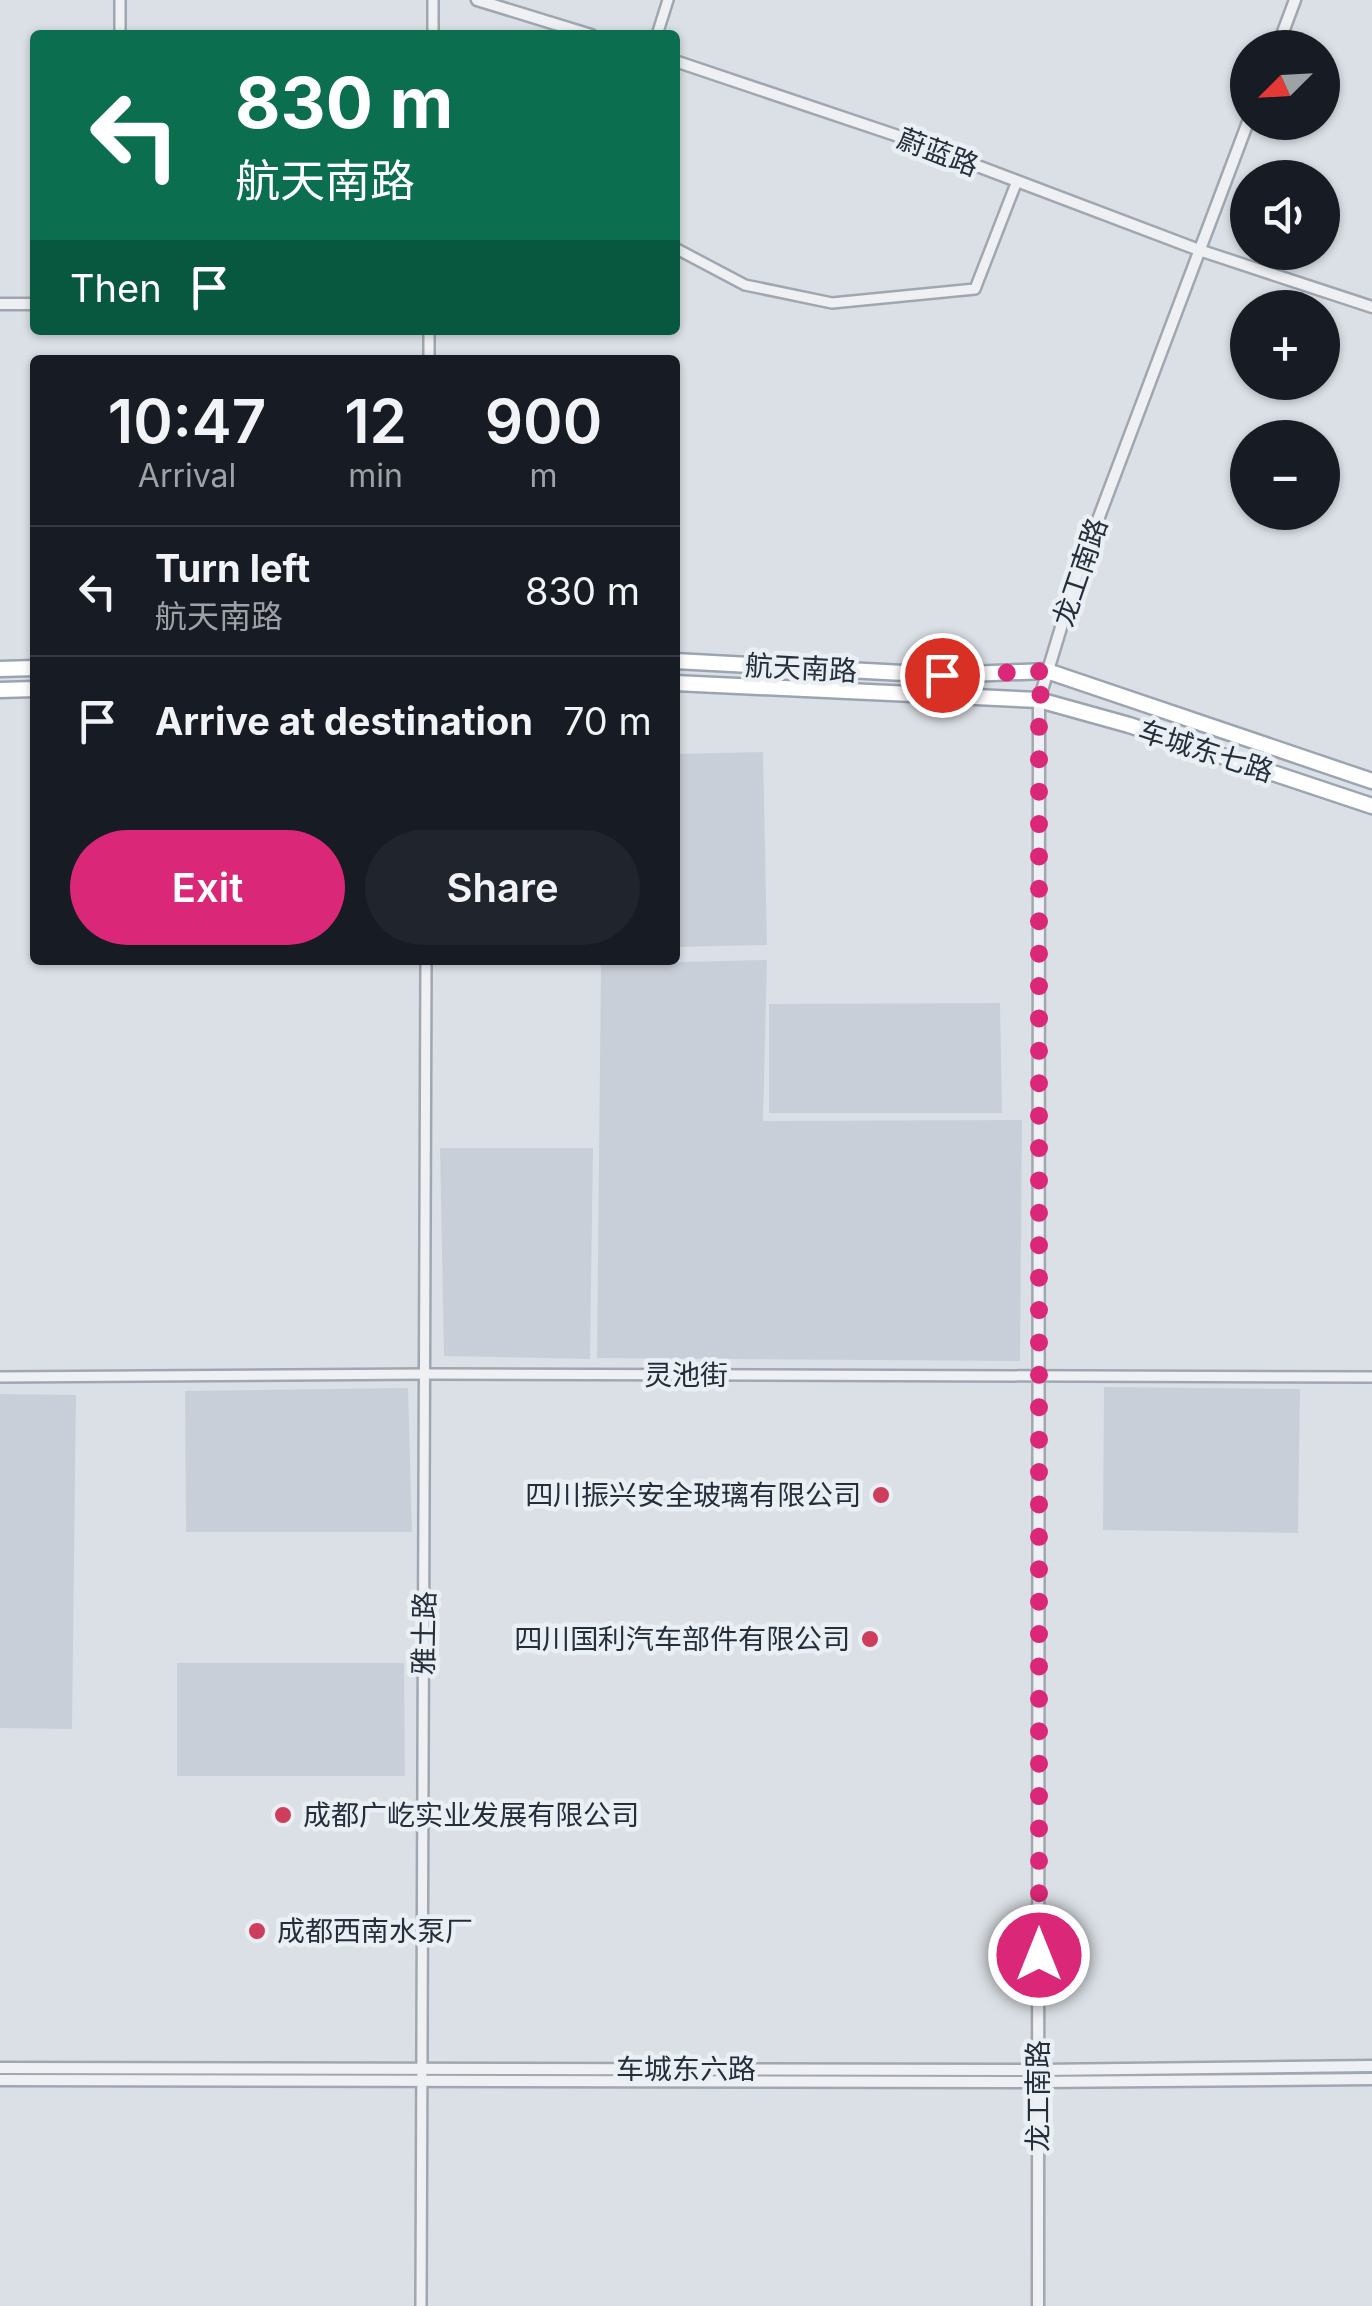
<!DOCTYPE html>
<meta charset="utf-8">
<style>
body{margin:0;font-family:Inter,"Noto Sans SC",sans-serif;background:#20242c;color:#f1f3f6;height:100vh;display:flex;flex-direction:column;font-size:38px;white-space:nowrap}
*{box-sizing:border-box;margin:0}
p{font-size:32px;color:#9ea1a6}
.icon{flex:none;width:55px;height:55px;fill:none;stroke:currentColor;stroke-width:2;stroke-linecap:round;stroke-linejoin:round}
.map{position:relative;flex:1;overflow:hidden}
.details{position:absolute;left:30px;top:355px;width:650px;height:610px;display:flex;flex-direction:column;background:#171b24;border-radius:10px;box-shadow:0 2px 8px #0004}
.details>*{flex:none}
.guide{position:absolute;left:30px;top:30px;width:650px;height:305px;border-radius:10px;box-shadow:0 2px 8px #0004;background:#0b6e4f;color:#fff;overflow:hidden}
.needle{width:65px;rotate:246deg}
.buttons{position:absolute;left:1230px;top:30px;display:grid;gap:20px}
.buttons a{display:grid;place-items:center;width:110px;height:110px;border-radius:50%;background:#171b24;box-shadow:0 2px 8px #0004;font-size:50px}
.pin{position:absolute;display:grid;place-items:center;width:85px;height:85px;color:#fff;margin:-42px;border:5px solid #fff;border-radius:50%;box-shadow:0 2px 10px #0007}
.me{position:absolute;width:110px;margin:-55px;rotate:0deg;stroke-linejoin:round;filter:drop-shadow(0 0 8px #0008)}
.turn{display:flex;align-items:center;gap:35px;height:210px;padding:0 40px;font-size:45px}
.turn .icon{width:130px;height:130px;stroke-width:2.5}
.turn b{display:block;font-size:70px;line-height:85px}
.then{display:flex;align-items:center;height:95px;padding:0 40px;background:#0003;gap:20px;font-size:38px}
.eta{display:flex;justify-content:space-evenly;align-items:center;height:170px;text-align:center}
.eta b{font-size:60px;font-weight:600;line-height:70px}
.button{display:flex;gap:20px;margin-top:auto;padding:20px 40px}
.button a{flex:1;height:115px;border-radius:60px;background:#db2777;color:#fff;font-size:40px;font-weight:600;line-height:115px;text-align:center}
.button a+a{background:#20242c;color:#f1f3f6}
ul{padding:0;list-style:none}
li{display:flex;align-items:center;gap:30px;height:130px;padding:0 40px;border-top:2px solid #363941}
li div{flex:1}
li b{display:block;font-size:38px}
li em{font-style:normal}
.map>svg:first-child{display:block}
.built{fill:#c9cfd8}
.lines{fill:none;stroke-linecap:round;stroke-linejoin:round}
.minor-casing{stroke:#a1a7b0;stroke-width:14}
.tertiary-casing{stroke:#a1a7b0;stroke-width:15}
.primary-casing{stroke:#9ba5b2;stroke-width:19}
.minor{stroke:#eef0f4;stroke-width:9}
.tertiary{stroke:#eef0f4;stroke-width:10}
.primary{stroke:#fff;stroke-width:14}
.route{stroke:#db2777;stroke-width:18;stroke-dasharray:0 32.4}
.poi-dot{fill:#ce3d5c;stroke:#eaeff4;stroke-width:4}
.labels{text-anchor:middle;stroke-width:9;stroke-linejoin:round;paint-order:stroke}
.street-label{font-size:28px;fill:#252f3c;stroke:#eaeff4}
.poi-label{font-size:28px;fill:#252f3c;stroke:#eaeff4;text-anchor:end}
</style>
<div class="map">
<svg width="1372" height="2306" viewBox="0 0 1372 2306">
<rect width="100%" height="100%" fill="#dbe0e6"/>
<!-- built -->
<g class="built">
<polygon points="763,752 767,945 675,947 675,754"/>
<polygon points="767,960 763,1121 1022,1120 1020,1361 597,1358 601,964"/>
<polygon points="1000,1003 1002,1113 769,1113 769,1004"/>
<polygon points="440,1148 593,1148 590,1359 444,1356"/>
<polygon points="1104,1387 1300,1389 1298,1533 1103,1530"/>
<polygon points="408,1388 412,1532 186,1532 185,1391"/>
<polygon points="0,1394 76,1395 72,1729 0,1728"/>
<polygon points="177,1663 404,1663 405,1776 177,1776"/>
</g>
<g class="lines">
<!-- minor casing -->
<g class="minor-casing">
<g id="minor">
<polyline points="120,0 120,35"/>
<polyline points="433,35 433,0"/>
<polyline points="657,35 668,0"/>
<polyline points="675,248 745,285 832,303 975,289 1017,181"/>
<polyline points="429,360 429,330"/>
<polyline points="0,1377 426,1374 1372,1377"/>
<polyline points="421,2306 426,960"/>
</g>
</g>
<!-- tertiary casing -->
<g class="tertiary-casing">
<g id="tertiary">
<polyline points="477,0 591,35"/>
<polyline points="1277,48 1295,0"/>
<polyline points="675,61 901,137 1199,250 1372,307"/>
<polyline points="0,304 35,304"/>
<polyline points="0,2068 1039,2070 1372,2066"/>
<polyline points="0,2080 1037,2082 1372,2079"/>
<polyline points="1038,2306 1039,700 1076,578 1248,122"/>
</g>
</g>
<!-- primary casing -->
<g class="primary-casing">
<g id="primary">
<polyline points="675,661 942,675 1047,671 1372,781"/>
<polyline points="0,669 35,668"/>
<polyline points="675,683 1039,700 1129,725 1372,806"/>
<polyline points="0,690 35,689"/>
</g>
</g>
<!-- minor -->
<use href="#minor" class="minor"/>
<!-- tertiary -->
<use href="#tertiary" class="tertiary"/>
<!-- primary -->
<use href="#primary" class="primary"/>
</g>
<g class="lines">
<!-- route -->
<polyline class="route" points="942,675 1047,671 1039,700 1039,1955"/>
</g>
<!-- markers -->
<g class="poi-dot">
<circle cx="881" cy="1495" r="10"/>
<circle cx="870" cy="1639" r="10"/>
<circle cx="283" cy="1815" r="10"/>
<circle cx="257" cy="1931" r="10"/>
</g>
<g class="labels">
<!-- street labels -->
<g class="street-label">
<text transform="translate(938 152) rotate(21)" y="10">蔚蓝路</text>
<text transform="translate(1080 572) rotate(-71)" y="10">龙工南路</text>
<text transform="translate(801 668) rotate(3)" y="10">航天南路</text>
<text transform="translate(1206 751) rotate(18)" y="10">车城东七路</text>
<text x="686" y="1385">灵池街</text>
<text transform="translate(424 1633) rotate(-89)" y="10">雅土路</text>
<text x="686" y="2079">车城东六路</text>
<text transform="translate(1038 2096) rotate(-90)" y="10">龙工南路</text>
</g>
<!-- poi labels -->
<g class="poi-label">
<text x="861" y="1505">四川振兴安全玻璃有限公司</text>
<text x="850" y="1649">四川国利汽车部件有限公司</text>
<text x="303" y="1825" text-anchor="start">成都广屹实业发展有限公司</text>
<text x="277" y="1941" text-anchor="start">成都西南水泵厂</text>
</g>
</g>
</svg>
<div class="buttons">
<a><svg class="needle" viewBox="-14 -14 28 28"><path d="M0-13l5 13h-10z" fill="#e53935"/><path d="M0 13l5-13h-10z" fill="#9ea1a6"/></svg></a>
<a><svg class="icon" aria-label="sound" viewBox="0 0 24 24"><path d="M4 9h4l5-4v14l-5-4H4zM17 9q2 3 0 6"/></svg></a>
<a>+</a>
<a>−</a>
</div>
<div class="pin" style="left:942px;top:675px;background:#d93025"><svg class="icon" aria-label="arrive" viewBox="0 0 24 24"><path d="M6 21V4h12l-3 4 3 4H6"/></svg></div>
<svg class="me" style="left:1039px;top:1955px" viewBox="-20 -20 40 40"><circle r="17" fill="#db2777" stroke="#fff" stroke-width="3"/><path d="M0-11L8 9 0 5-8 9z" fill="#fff"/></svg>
<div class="guide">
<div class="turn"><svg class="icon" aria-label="left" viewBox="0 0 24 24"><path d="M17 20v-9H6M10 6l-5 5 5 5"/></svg><div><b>830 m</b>航天南路</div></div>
<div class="then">Then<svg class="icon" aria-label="arrive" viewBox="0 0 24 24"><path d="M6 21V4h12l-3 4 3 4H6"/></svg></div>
</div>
<section class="details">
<div class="eta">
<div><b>10:47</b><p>Arrival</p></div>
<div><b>12</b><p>min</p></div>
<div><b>900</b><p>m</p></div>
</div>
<ul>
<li><svg class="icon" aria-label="left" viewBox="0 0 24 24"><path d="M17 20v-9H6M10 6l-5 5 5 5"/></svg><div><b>Turn left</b><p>航天南路</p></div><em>830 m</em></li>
<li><svg class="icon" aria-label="arrive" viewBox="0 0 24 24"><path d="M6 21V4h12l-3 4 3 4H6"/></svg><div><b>Arrive at destination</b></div><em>70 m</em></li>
</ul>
<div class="button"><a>Exit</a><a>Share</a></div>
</section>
</div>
